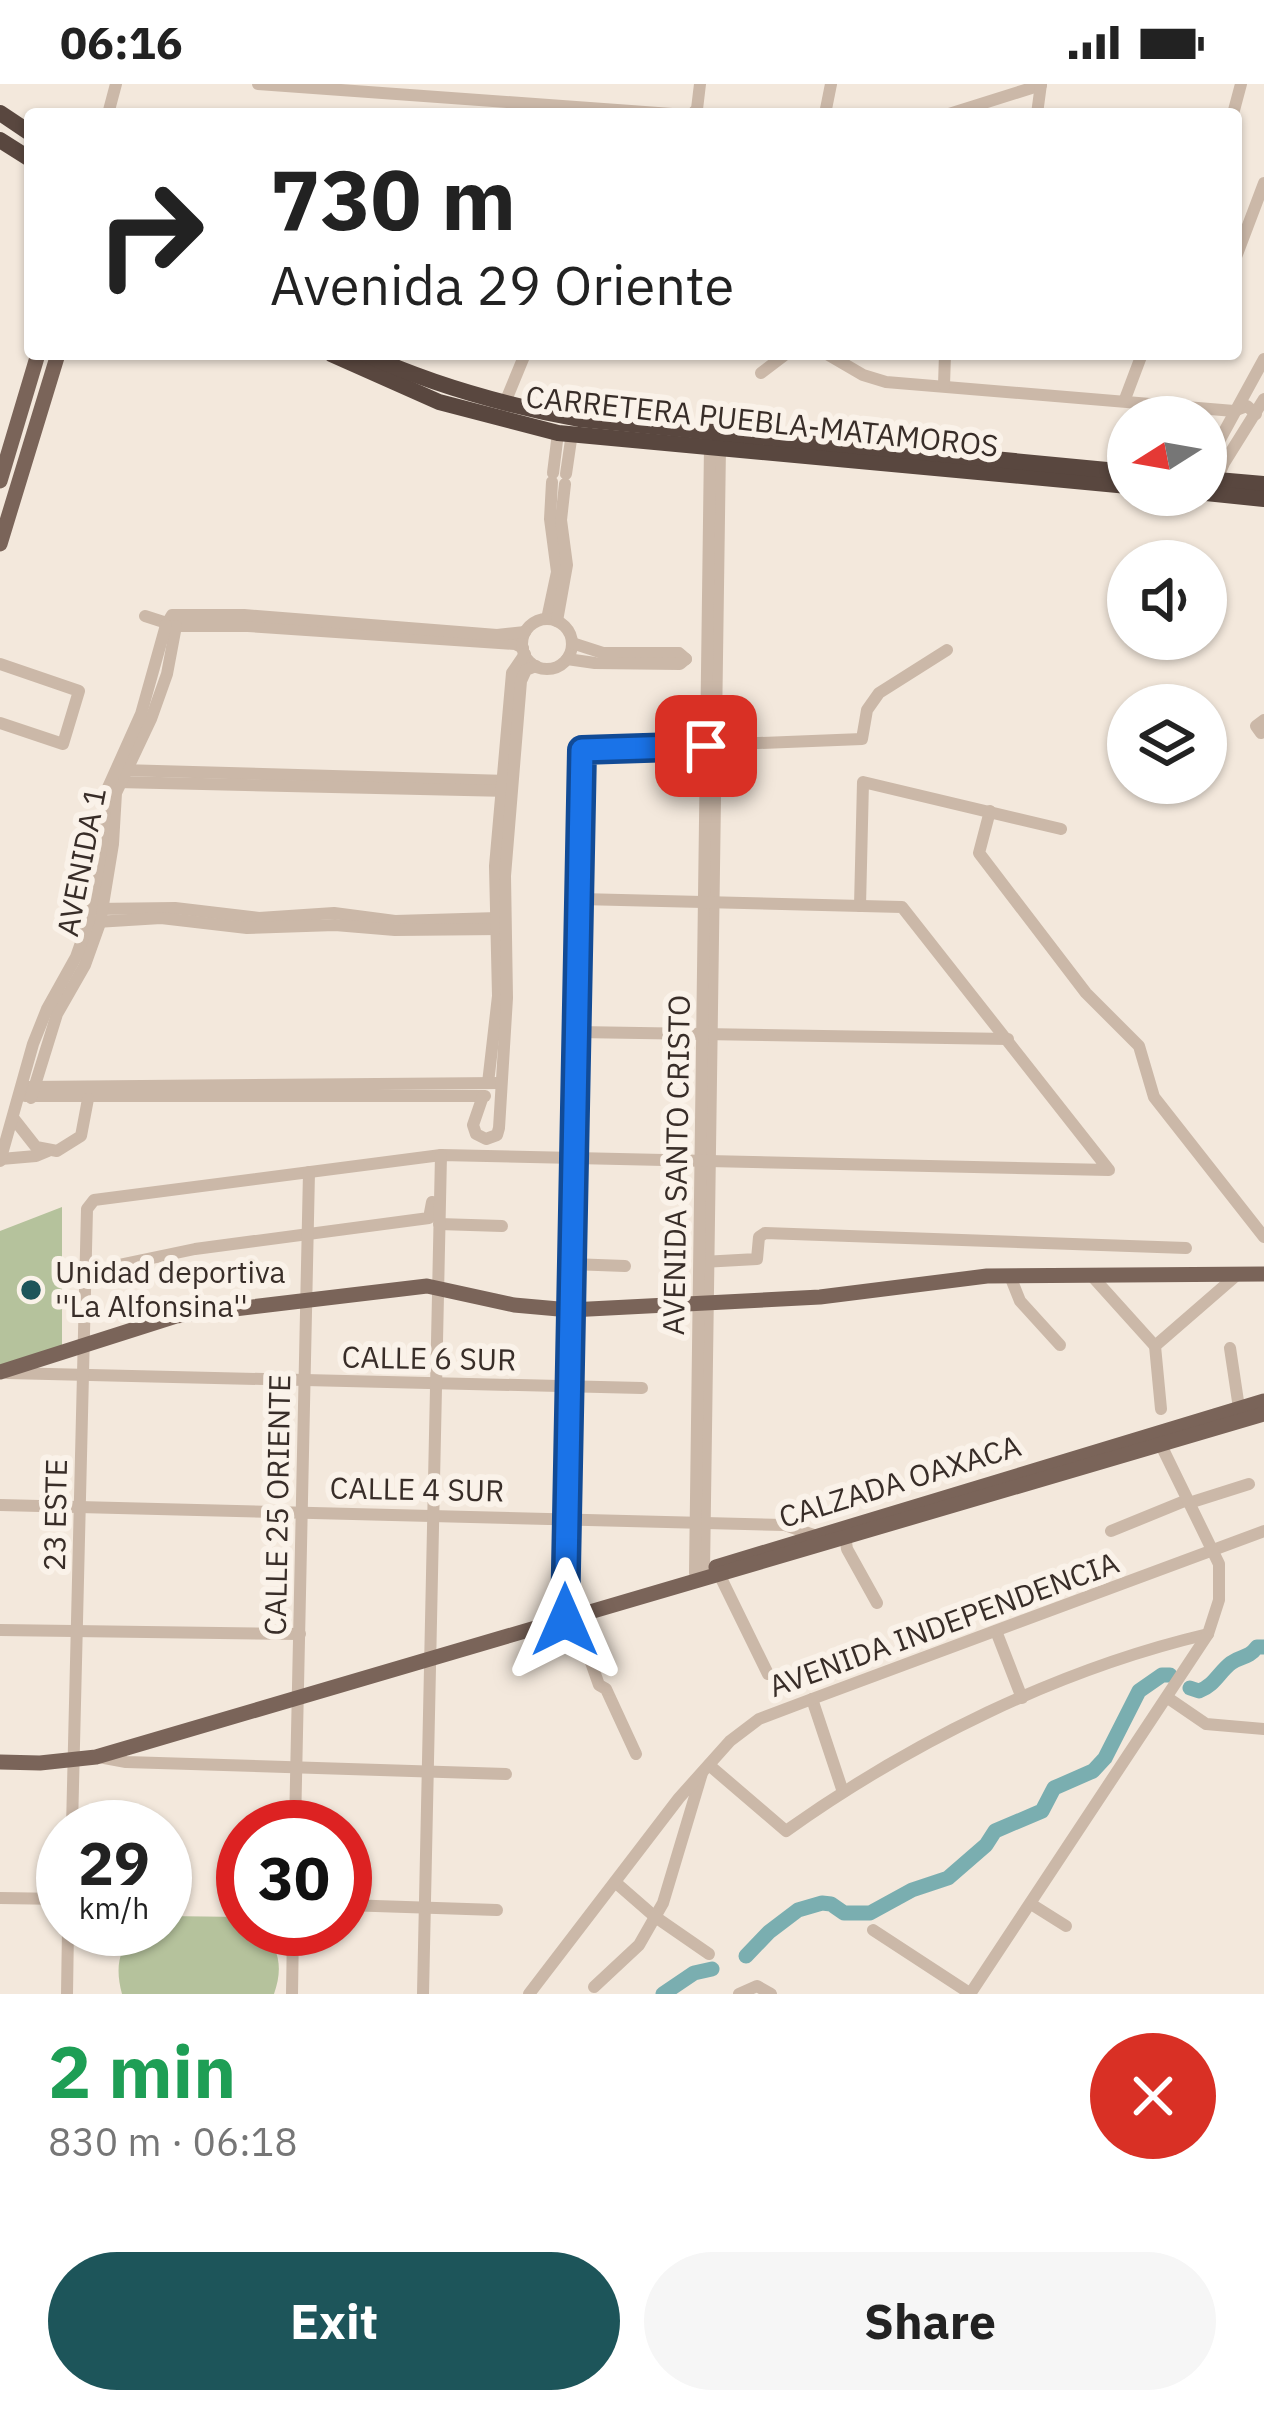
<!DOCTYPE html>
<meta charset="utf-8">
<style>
body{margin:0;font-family:"IBM Plex Sans",sans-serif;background:#f6f6f6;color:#222;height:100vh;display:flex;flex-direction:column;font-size:45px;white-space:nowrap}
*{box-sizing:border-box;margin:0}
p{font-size:39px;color:#767676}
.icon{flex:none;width:66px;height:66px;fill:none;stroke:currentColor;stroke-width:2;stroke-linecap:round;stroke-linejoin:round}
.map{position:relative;height:1910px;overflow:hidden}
.side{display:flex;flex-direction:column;background:#fff;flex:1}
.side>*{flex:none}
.hud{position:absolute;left:24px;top:24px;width:1218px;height:252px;border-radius:12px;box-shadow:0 3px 9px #0004;background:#fff;color:#222;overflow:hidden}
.needle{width:78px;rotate:259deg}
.buttons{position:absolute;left:1107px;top:312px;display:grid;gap:24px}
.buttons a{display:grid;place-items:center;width:120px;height:120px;border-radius:50%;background:#fff;box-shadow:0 3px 9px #0004;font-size:60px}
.speed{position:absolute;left:36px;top:1716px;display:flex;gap:24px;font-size:60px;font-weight:700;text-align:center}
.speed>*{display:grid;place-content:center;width:156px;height:156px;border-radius:50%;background:#fff;box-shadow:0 3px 9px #0004;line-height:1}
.speed small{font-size:30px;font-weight:400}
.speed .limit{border:18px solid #d22;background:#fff;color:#111}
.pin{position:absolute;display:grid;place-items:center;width:102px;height:102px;color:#fff;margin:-51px;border-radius:24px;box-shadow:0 6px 18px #0006}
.me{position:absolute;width:132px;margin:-66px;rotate:0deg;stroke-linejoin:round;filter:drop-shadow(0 0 9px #0008)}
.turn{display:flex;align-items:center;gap:42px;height:252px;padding:0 48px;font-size:54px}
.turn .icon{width:156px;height:156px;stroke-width:2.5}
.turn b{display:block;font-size:84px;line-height:102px}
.round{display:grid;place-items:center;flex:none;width:126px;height:126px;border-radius:63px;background:#f6f6f6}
.summary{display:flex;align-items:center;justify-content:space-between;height:204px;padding:0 48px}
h1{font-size:72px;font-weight:700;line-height:90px;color:#1e9e55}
.cta{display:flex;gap:24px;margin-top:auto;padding:24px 48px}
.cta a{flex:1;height:138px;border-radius:72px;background:#1d555a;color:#fff;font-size:48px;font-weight:700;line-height:138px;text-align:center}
.cta a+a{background:#f6f6f6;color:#222}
.status{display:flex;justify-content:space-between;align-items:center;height:84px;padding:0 60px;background:#fff;direction:ltr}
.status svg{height:33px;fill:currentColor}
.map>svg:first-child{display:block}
.green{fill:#b5c29c}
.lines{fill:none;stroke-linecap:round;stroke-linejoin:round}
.river{stroke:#7aaeb0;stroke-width:15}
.minor{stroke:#cbb8a8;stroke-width:12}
.major{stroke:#7a6459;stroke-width:15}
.highway{stroke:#59473f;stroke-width:16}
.route-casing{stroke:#114b97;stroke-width:30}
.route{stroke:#1a73e8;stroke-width:21}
.poi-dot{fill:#1d555a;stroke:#faf2e9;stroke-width:4.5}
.labels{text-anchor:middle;stroke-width:12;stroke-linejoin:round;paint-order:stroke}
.street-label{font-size:30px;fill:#382d28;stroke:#faf2e9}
.poi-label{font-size:30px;fill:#382d28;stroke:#faf2e9;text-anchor:start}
</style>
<div class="status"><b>06:16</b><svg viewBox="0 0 49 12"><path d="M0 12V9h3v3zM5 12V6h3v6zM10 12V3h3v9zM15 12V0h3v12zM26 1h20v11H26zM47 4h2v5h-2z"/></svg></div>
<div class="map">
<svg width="1264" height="1910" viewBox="0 0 1264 1910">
<rect width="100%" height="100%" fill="#f3e8dc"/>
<!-- green -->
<g class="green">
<polygon points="62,1123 62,1265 0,1287 0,1147"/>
<path d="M165,1832L243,1833V1845H261C280,1865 283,1884 274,1910H122C115,1884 118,1865 137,1845H165Z"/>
</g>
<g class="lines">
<!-- river -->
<g class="river">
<path d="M1190,1604L1199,1607C1215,1601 1219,1588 1231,1579C1242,1571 1248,1575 1257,1563H1264"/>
<polyline points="746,1872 769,1848 798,1826 822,1819 831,1820 844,1829 870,1829 912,1806 948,1794 986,1761 995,1747 1042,1727 1054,1704 1093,1687 1105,1674 1139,1607 1162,1591 1170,1591"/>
<polyline points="663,1910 694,1889 712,1885"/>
</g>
<!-- minor -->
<g class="minor">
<polyline points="258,0 672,30"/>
<polyline points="108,30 116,0"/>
<polyline points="692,30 697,25 700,0"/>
<polyline points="825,30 831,0"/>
<polyline points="949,30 1041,1"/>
<polyline points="1037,30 1041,0"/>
<polyline points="1233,30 1241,0"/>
<polyline points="1236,173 1264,99"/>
<polyline points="827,270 863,291 886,298 1234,327 1247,322 1256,330"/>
<polyline points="761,289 786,270"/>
<polyline points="944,301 945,270"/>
<polyline points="1125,315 1142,270"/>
<polyline points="504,321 525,270"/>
<polyline points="1206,381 1264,275"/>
<polyline points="553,389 558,349"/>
<polyline points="566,390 572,349"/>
<polyline points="1214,402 1224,379 1264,315"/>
<polyline points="145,532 176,542 248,542 515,560 523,564"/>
<polyline points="547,535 557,488 550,435 552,398"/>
<circle cx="547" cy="560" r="25"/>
<polyline points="557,537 567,481 561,436 565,400"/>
<polyline points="166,541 172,531 244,531 497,551 525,548"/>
<polyline points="572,559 603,569 679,569 686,575"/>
<polyline points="567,575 595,579 680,580 686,575"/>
<polyline points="0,580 79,607 63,660 0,639"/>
<polyline points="1264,636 1256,642 1261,649 1264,648"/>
<polyline points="121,686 508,697"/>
<polyline points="117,698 509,707"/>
<polyline points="990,727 979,769 1086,909 1139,962 1154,1013 1264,1153"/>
<polyline points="860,822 863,698 1061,745"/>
<polyline points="94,825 175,824 259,834 334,829 395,837 498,834"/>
<polyline points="96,838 161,834 247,844 335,841 395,846 501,845"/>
<polyline points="577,948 1008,955"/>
<polyline points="488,999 498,912 495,782 512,589 525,570"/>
<polyline points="27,1003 500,999"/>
<polyline points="25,1012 485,1012"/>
<polyline points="483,1012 473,1041 476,1050 486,1055 497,1051 499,1044 507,914 505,792 521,597 526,586 536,582"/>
<polyline points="31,1014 57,930 85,881 100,839 113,760 116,709 151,635 167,590 176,542"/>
<polyline points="14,1035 36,1063 57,1067 81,1052 88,1015"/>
<polyline points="1,1075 36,1072 48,1067"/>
<polyline points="0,1077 33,960 47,925 76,873 89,836 102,761 106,708 141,630 166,541"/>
<polyline points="439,1140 502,1142"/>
<polyline points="702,1178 757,1175 759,1153 765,1149 1186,1164"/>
<polyline points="571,1180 625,1182"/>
<polyline points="85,1188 195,1165 429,1134 432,1118"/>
<polyline points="1091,1191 1155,1262"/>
<polyline points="1010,1192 1020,1217 1060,1261"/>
<polyline points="1230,1264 1239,1324"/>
<polyline points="7,1289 642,1304"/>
<polyline points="1161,1325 1155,1262 1238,1190"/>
<polyline points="1189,1419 1249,1400"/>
<polyline points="0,1421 785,1441 822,1454"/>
<polyline points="844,1444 847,1465 877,1519"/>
<polyline points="1111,1447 1187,1416"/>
<polyline points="704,1487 720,363"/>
<polyline points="695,1489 710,362"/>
<polyline points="720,1492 768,1590"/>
<polyline points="575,1533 599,1601 606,1605 636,1670"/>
<polyline points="565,1536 582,666 862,655 867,626 879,609 947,566"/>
<polyline points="0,1546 300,1550"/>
<polyline points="996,1547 1022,1614"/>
<polyline points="1168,1614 1206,1640 1264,1645"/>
<polyline points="812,1615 843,1708"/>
<polyline points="99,1673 126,1678 506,1690"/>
<path d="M709,1681L786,1747C911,1658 1059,1585 1208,1550"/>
<polyline points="72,1743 87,1125 94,1116 441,1071 1109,1086 902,823 580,815"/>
<polyline points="295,1743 309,1088"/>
<polyline points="615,1798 654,1832 709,1870"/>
<polyline points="0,1814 63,1815"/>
<polyline points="1031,1820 1066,1842"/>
<polyline points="345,1821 497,1826"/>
<polyline points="873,1846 971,1910"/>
<polyline points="594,1903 639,1861 663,1819 702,1689"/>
<polyline points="67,1910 68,1845"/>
<polyline points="292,1910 293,1845"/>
<polyline points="423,1910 441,1071"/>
<polyline points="529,1910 679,1714 730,1657 759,1635 812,1615 1264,1447"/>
<polyline points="739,1910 757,1902 771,1910"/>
<polyline points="970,1910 1208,1550 1219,1516 1219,1480 1158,1355"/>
</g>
<!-- major -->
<g class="major">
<polyline points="0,397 38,270"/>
<polyline points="0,460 58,270"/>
<polyline points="0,1288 176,1232 427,1202 514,1221 570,1226 820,1213 987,1192 1264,1190"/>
<polyline points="716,1483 1264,1317"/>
<polyline points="0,1678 40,1679 96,1673 1264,1330"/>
</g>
<!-- highway -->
<g class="highway">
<polyline points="0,29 30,49"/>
<polyline points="0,56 30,75"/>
<polyline points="331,270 439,318 558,349 1128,402"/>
<path d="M365,270C435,302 504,321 579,335L1128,388"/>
<polyline points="1206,395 1264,400"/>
<polyline points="1206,409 1264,415"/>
</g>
</g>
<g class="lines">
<!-- route casing -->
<g class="route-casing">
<polyline id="route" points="565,1536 582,666 706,662"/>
</g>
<!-- route -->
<use href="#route" class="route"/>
</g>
<!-- markers -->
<circle class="poi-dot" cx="31" cy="1206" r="12"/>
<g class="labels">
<!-- street labels -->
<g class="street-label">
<text transform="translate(762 338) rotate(6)" y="10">CARRETERA PUEBLA-MATAMOROS</text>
<text transform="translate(82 778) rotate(-79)" y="10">AVENIDA 1</text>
<text transform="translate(677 1081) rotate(-89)" y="10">AVENIDA SANTO CRISTO</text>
<text transform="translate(429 1275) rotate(1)" y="10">CALLE 6 SUR</text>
<text transform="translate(900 1398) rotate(-17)" y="10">CALZADA OAXACA</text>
<text transform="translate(417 1406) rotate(1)" y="10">CALLE 4 SUR</text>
<text transform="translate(278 1421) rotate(-89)" y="10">CALLE 25 ORIENTE</text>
<text transform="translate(56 1431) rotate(-89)" y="10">23 ESTE</text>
<text transform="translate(944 1541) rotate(-20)" y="10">AVENIDA INDEPENDENCIA</text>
</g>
<!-- poi labels -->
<g class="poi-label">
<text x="55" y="1199">Unidad deportiva<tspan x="55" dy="34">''La Alfonsina''</tspan></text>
</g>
</g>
</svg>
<div class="buttons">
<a><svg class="needle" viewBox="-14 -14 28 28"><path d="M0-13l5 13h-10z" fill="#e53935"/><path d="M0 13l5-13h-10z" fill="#767676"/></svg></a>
<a><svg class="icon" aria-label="sound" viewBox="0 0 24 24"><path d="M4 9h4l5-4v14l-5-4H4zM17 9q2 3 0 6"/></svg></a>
<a><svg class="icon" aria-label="layers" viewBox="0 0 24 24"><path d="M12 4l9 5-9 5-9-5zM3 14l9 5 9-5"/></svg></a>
</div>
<div class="speed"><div>29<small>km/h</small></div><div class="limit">30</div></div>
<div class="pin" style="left:706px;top:662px;background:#d93025"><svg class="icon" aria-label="arrive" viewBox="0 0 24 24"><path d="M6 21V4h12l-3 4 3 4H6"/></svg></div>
<svg class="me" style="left:565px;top:1536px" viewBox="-20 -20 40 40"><path d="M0-17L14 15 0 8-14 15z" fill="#1a73e8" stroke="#fff" stroke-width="4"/></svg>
<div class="hud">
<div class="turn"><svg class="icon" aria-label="right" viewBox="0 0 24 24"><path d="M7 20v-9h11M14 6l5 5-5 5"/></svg><div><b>730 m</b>Avenida 29 Oriente</div></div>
</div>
</div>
<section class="side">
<div class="summary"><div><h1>2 min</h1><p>830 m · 06:18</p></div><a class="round" style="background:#d93025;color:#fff"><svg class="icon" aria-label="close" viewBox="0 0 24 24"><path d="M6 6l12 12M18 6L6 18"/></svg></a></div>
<div class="cta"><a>Exit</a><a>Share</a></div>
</section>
